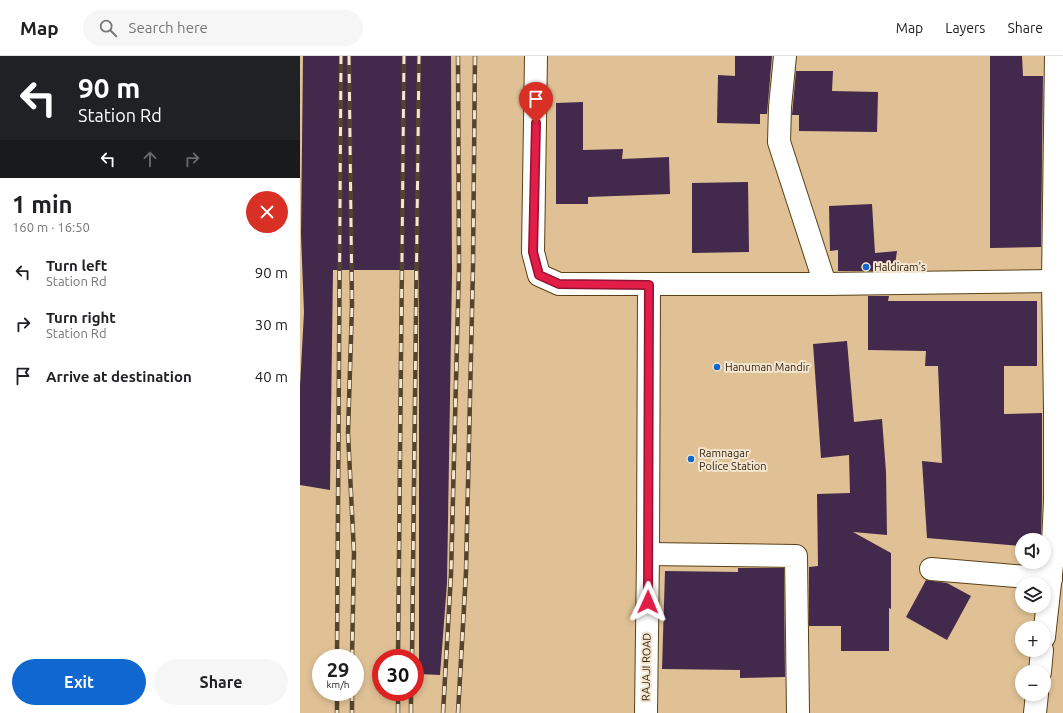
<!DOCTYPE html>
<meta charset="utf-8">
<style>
body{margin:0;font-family:Ubuntu,sans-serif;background:#f6f6f6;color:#202124;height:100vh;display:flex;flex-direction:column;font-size:15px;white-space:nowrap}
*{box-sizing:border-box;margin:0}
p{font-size:13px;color:#757577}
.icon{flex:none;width:22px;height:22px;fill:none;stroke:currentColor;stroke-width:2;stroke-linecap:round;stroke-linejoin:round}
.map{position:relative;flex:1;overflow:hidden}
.sheet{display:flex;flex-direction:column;background:#fff;width:300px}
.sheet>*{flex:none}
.guide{background:#202124;color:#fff;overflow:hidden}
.controls{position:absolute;left:715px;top:477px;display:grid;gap:8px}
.controls a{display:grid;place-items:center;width:36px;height:36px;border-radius:50%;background:#fff;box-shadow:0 2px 6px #0003;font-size:20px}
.speed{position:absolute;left:12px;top:593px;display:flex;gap:8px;font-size:20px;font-weight:700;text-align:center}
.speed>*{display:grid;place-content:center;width:52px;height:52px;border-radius:50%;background:#fff;box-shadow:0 2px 6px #0003;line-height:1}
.speed small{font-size:10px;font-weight:400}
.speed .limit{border:6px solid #d22;background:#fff;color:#111}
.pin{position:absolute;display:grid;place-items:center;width:34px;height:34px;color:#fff;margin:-41px -17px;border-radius:50% 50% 50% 0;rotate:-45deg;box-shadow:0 0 4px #0007}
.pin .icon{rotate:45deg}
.me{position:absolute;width:44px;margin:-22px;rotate:1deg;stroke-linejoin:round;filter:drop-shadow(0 0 3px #0008)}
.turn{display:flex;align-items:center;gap:14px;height:84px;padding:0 12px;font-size:18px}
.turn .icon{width:52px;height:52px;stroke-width:2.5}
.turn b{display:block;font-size:28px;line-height:34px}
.lanes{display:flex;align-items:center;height:38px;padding:0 12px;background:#0003;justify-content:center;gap:20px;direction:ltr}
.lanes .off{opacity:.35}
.round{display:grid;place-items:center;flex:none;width:42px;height:42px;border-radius:21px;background:#f6f6f6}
.overview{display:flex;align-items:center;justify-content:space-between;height:68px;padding:0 12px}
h1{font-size:24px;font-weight:600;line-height:30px}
.primary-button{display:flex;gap:8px;margin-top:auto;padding:8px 12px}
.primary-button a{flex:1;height:46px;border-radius:24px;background:#1067d0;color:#fff;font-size:16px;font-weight:600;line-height:46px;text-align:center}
.primary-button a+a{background:#f6f6f6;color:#202124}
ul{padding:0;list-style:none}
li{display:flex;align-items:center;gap:12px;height:52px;padding:0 12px}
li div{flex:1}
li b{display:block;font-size:15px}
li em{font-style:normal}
header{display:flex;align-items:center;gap:24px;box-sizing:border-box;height:56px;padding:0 20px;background:#fff;border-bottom:1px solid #e0e0e0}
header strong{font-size:19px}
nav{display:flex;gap:22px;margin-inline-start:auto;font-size:14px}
.search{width:280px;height:36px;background:#f6f6f6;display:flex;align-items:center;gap:10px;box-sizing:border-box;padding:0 14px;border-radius:22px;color:#757577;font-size:15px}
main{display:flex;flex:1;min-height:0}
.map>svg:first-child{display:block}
.building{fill:#43294c}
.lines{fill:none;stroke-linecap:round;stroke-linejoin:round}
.minor-casing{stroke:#5a4116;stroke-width:24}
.minor{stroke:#fff;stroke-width:22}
.rail-casing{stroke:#54442e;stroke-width:4.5}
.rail{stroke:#f4e5cf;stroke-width:3;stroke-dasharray:9;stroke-linecap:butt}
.route-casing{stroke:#92132f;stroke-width:10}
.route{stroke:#e11d48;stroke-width:7}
.poi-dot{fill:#1067d0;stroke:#f4e5cf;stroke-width:1.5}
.labels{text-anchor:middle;stroke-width:4;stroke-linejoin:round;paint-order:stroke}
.poi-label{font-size:11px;fill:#302413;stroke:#f4e5cf;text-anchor:start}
.street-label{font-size:11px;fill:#302413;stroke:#f4e5cf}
</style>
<header>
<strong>Map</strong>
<div class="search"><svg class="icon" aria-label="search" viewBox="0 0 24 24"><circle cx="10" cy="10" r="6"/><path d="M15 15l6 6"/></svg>Search here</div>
<nav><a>Map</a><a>Layers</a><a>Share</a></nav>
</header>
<main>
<section class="sheet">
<div class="guide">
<div class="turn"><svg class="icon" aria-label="left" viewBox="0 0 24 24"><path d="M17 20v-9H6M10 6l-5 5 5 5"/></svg><div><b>90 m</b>Station Rd</div></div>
<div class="lanes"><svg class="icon" aria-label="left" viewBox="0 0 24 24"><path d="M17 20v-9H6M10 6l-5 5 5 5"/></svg><svg class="icon off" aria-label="ahead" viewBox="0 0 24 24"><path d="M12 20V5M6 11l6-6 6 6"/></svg><svg class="icon off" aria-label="right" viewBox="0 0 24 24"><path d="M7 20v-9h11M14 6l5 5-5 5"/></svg></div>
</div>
<div class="overview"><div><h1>1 min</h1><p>160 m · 16:50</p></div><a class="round" style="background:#d93025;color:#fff"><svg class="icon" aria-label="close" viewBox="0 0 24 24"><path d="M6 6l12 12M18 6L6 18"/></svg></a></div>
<ul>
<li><svg class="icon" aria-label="left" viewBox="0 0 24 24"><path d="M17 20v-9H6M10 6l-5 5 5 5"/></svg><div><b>Turn left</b><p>Station Rd</p></div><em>90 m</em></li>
<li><svg class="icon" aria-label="right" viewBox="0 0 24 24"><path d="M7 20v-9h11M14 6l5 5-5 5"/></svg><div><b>Turn right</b><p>Station Rd</p></div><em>30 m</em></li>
<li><svg class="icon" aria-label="arrive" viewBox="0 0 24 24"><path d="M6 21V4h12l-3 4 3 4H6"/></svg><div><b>Arrive at destination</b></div><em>40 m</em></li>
</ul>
<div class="primary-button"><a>Exit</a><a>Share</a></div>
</section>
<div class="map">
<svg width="763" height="657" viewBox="0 0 763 657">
<rect width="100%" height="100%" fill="#dfc195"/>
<!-- building -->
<g class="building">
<polygon points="3,0 151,0 152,218 147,527 140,619 119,618 119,214 33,214 30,434 0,429 0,331 4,256 1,179"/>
<polygon points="435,0 472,0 467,58 460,58 460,68 417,67 418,19 435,20"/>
<polygon points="690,0 722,0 723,20 743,20 741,191 690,192"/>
<polygon points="496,15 533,15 532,35 578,36 577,76 499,75 499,59 492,59"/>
<polygon points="283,46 283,94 323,93 322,103 369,101 370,138 288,141 288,148 256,148 256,47"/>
<polygon points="448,126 449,196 392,197 392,127"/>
<polygon points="572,148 575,197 597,195 594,215 538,215 538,194 530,195 529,150"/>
<polygon points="568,240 589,240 588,245 737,245 737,310 704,310 704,358 742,357 742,445 741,484 722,484 722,490 627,482 622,405 642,407 638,310 625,310 626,295 568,294"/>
<polygon points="547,285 554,366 582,363 586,416 587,479 553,476 591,497 591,553 589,552 589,595 541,595 541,570 509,570 509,511 518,510 517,438 550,437 549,399 521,402 513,288"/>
<polygon points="438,512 484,512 485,621 440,622 440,614 362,613 365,515 438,516"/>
<polygon points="626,524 647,527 671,540 647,584 606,561"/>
</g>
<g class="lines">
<!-- minor casing -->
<g class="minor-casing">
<g id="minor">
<polyline points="236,0 233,196 239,219 259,228 525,228 753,225"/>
<polyline points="485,0 480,51 479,86 525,228"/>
<polyline points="348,498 496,500 498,657"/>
<polyline points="631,513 751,523"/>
<polyline points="744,581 752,509 755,445 755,354 753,225 756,0"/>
<polyline points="740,616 742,594"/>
<polyline points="346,657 348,498 349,229"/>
<polyline points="735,657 737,638"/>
</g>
</g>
<!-- minor -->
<use href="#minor" class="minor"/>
<!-- rail casing -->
<g class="rail-casing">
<g id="rail">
<polyline points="49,0 52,250 48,377 54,497 52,602"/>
<polyline points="37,602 41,0"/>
<polyline points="98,602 104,0"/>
<polyline points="112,602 119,0"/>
<polyline points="37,636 37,657"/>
<polyline points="52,636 52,657"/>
<polyline points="98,657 98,636"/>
<polyline points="111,657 111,636"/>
<polyline points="143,657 151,518 159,210 158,0"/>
<polyline points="158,657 166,516 173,211 175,0"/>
</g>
</g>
<!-- rail -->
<use href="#rail" class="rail"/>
</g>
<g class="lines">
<!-- route casing -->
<g class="route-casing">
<polyline id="route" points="236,67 233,196 239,219 259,228 349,229 348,546"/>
</g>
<!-- route -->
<use href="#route" class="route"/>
</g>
<!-- markers -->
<g class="poi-dot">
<circle cx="566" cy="211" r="4"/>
<circle cx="417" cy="311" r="4"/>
<circle cx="391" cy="403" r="4"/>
</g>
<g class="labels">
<!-- poi labels -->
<g class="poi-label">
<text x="574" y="215">Haldiram's</text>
<text x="425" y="315">Hanuman Mandir</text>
<text x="399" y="401">Ramnagar<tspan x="399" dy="13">Police Station</tspan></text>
</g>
<!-- street labels -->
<g class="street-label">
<text transform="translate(346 611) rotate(-89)" y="4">RAJAJI ROAD</text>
</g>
</g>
</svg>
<div class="controls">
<a><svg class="icon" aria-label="sound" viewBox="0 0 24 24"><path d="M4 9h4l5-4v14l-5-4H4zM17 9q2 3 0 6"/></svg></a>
<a><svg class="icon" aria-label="layers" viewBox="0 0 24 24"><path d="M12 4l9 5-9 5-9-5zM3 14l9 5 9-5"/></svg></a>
<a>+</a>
<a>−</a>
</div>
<div class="speed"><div>29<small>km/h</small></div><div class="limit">30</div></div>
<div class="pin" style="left:236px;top:67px;background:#d93025"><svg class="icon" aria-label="arrive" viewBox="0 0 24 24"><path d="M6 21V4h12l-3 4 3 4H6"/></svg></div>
<svg class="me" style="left:348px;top:546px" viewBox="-20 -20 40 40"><path d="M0-17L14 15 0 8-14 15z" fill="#e11d48" stroke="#fff" stroke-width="4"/></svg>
</div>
</main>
